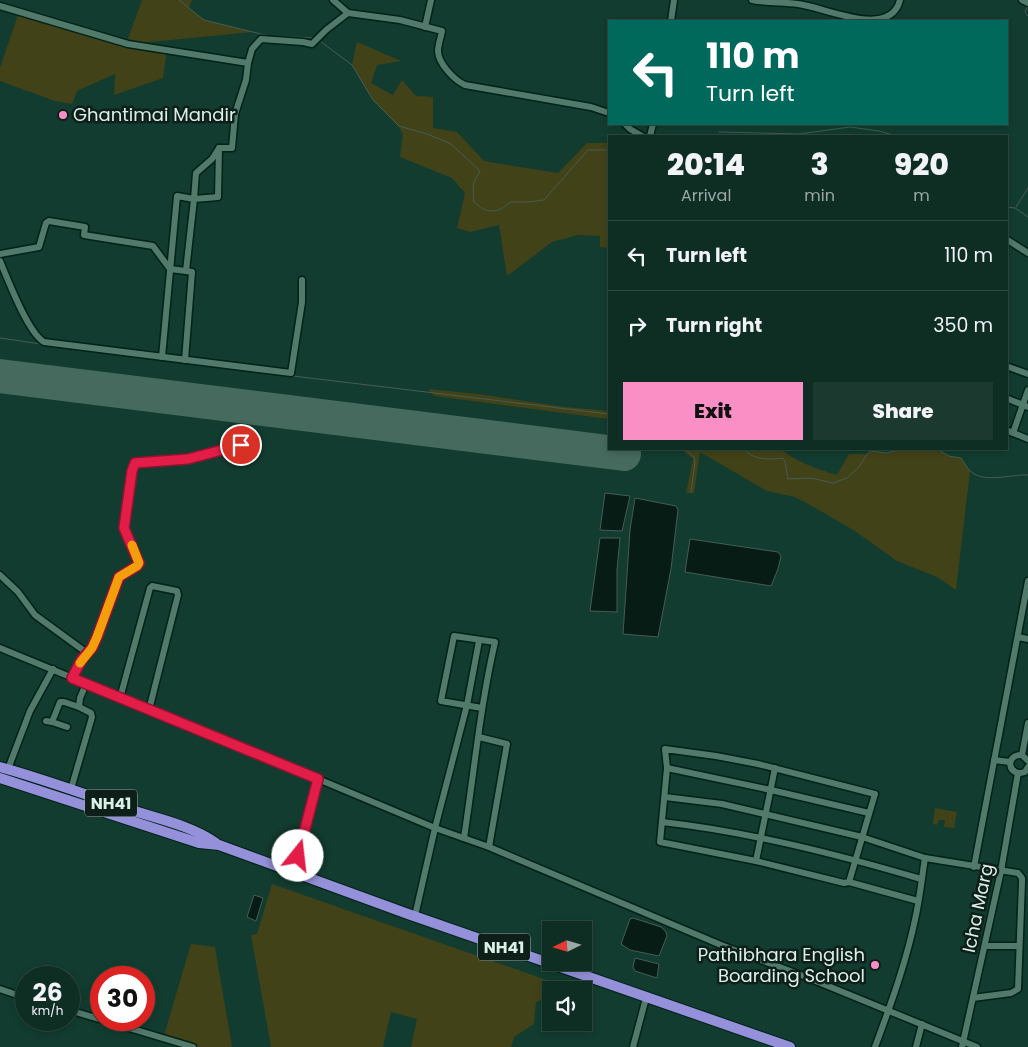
<!DOCTYPE html>
<style>
body{margin:0;font-family:Poppins,sans-serif;background:#1c3930;color:#f1f3f6;height:100vh;display:flex;flex-direction:column;font-size:19px;white-space:nowrap}
*{box-sizing:border-box;margin:0}
p{font-size:16px;color:#9ba8a6}
.icon{flex:none;width:28px;height:28px;fill:none;stroke:currentColor;stroke-width:2;stroke-linecap:round;stroke-linejoin:round}
.map{position:relative;flex:1;overflow:hidden}
.panel{position:absolute;left:608px;top:135px;width:400px;height:315px;display:flex;flex-direction:column;background:#0e2d23;border-radius:0px;box-shadow:0 2px 8px #0003,0 0 0 1px #2e4941}
.panel>*{flex:none}
.top-card{position:absolute;left:608px;top:20px;width:400px;height:105px;border-radius:0px;box-shadow:0 2px 8px #0003,0 0 0 1px #2e4941;background:#00695c;color:#fff;overflow:hidden}
.needle{width:32px;rotate:265deg}
.buttons{position:absolute;left:542px;top:921px;display:grid;gap:10px}
.buttons a{display:grid;place-items:center;width:50px;height:50px;border-radius:0px;background:#0e2d23;box-shadow:0 2px 8px #0003,0 0 0 1px #2e4941;font-size:25px}
.speed{position:absolute;left:15px;top:966px;display:flex;gap:10px;font-size:25px;font-weight:700;text-align:center}
.speed>*{display:grid;place-content:center;width:65px;height:65px;border-radius:50%;background:#0e2d23;box-shadow:0 2px 8px #0003,0 0 0 1px #2e4941;line-height:1}
.speed small{font-size:12px;font-weight:400}
.speed .limit{border:8px solid #d22;background:#fff;color:#111}
.pin{position:absolute;display:grid;place-items:center;width:42px;height:42px;color:#fff;margin:-21px;border:2px solid #fff;border-radius:50%;box-shadow:0 1px 5px #0007}
.me{position:absolute;width:55px;margin:-28px;rotate:16deg;stroke-linejoin:round;filter:drop-shadow(0 0 4px #0008)}
.turn{display:flex;align-items:center;gap:18px;height:105px;padding:0 15px;font-size:22px}
.turn .icon{width:65px;height:65px;stroke-width:2.5}
.turn b{display:block;font-size:35px;line-height:42px}
.eta{display:flex;justify-content:space-evenly;align-items:center;height:85px;text-align:center}
.eta b{font-size:30px;font-weight:800;line-height:35px}
.primary-button{display:flex;gap:10px;margin-top:auto;padding:10px 15px}
.primary-button a{flex:1;height:58px;border-radius:0px;background:#fa8fc6;color:#111;font-size:20px;font-weight:800;line-height:58px;text-align:center}
.primary-button a+a{background:#1c3930;color:#f1f3f6}
ul{padding:0;list-style:none}
li{display:flex;align-items:center;gap:15px;height:70px;padding:0 15px;border-top:1px solid #2e4941}
li div{flex:1}
li b{display:block;font-size:19px}
li em{font-style:normal}
.map>svg:first-child{display:block}
.green{fill:#424218}
.water{fill:#061c15;stroke:#465c54}
.lines{fill:none;stroke-linecap:round;stroke-linejoin:round}
.stream{stroke:#465c54;stroke-width:1}
.runway{stroke:#466a5e;stroke-width:34}
.minor-casing{stroke:#022118;stroke-width:9}
.trunk-casing{stroke:#022118;stroke-width:12}
.minor{stroke:#517a6b;stroke-width:6}
.trunk{stroke:#9491da;stroke-width:10}
.route-casing{stroke:#92132f;stroke-width:12}
.route{stroke:#e11d48;stroke-width:9}
.slow{stroke:#f59e0b;stroke-width:9}
.poi-dot{fill:#fa8fc6;stroke:#0e1f19;stroke-width:2}
.labels{text-anchor:middle;stroke-width:5;stroke-linejoin:round;paint-order:stroke}
.shield{fill:#0e1f19;stroke:#9eb2aa;stroke-width:1}
.shield-label{font-size:16px;font-weight:bold;fill:#dbf1e8}
.poi-label{font-size:18px;fill:#dbf1e8;stroke:#0e1f19;text-anchor:start}
.street-label{font-size:18px;fill:#dbf1e8;stroke:#0e1f19}
</style>
<div class="map">
<svg width="1028" height="1047" viewBox="0 0 1028 1047">
<rect width="100%" height="100%" fill="#123c2f"/>
<!-- green -->
<g class="green">
<polygon points="142,0 192,0 189,8 204,20 253,32 129,44 167,49 163,78 114,95 115,74 77,91 72,104 55,101 0,81 0,68 19,12 126,44"/>
<polygon points="357,42 401,61 377,65 371,83 393,95 402,80 416,96 433,97 433,128 457,132 484,161 558,173 587,143 609,143 609,248 600,247 600,236 578,235 552,242 507,276 499,225 470,232 457,228 465,193 452,178 400,157 403,134 398,126 373,100 352,65"/>
<polygon points="429,389 478,394 565,407 609,411 609,419 435,396 430,392"/>
<path d="M681,449H781C794,461 820,470 837,475L849,454H867L871,451L887,453L902,449H936L949,456L961,458L970,471L956,590L937,577L897,561L855,531L812,506L795,497L767,491L700,452L694,493H686L693,459Z"/>
<polygon points="935,808 957,812 954,828 944,827 945,820 939,820 937,825 933,824"/>
<polygon points="272,884 575,990 551,990 551,996 536,1002 534,1024 514,1037 511,1047 411,1047 417,1019 391,1012 383,1047 271,1047 251,935 257,934"/>
<polygon points="191,944 215,947 232,1047 193,1047 163,1039"/>
</g>
<!-- water -->
<g class="water">
<polygon points="605,493 630,496 622,531 600,530"/>
<polygon points="635,498 676,506 678,510 671,569 658,637 623,634 630,530"/>
<polygon points="600,538 620,538 617,570 617,612 590,611"/>
<polygon points="690,539 778,552 781,556 778,569 771,586 685,572"/>
<polygon points="254,895 263,898 256,921 247,917"/>
<polygon points="633,918 661,927 666,932 667,936 659,956 630,950 621,944 630,919"/>
<polygon points="635,958 659,964 657,978 635,971 633,967"/>
</g>
<g class="lines">
<!-- stream -->
<g class="stream">
<polyline points="179,0 204,20 269,36 314,38"/>
<polyline points="1024,4 1027,7 1025,12 1028,16"/>
<path d="M320,41L352,65L373,100L399,126L427,134L451,144L480,171L473,184L474,202C487,214 497,214 510,202H528L544,200L588,150H609"/>
<polyline points="719,132 799,134 850,127 879,131 897,136"/>
<polyline points="1006,207 1015,208 1028,217"/>
<polyline points="1016,207 1028,188"/>
<polyline points="0,338 41,344"/>
<polyline points="100,352 207,366"/>
<polyline points="293,376 609,414"/>
<polyline points="685,449 694,457 695,462 691,492"/>
<path d="M744,449C752,460 770,460 783,458C787,464 786,472 788,479L811,478L833,483L847,478L859,467L867,454L871,451L887,453L902,449"/>
<path d="M937,449L949,456L961,458C964,462 967,468 970,471C985,484 1010,474 1028,475"/>
</g>
<!-- runway -->
<polyline class="runway" points="0,376 624,454"/>
<!-- minor casing -->
<g class="minor-casing">
<g id="minor">
<path d="M333,0L348,13L400,20L442,31C441,37 438,45 438,51C438,63 454,80 465,85L591,107L609,113"/>
<path d="M752,0C767,3 783,2 798,4C825,7 890,40 900,0"/>
<polyline points="1022,0 1028,3"/>
<polyline points="0,6 128,44 248,63 246,80 235,114 232,148 219,148"/>
<polyline points="671,21 674,0"/>
<polyline points="425,27 431,0"/>
<polyline points="248,63 252,49 261,39 303,42 312,44 326,30 348,13"/>
<polyline points="625,124 630,129 642,136"/>
<polyline points="650,136 653,124"/>
<polyline points="1006,239 1028,253"/>
<polyline points="0,254 39,247 46,223 49,221 85,227 84,235 153,246 170,269 186,271 194,199 218,197 219,148 212,159 196,173 194,199 177,196 162,357"/>
<path d="M0,261C8,280 28,333 44,342L291,373L302,302V280"/>
<polyline points="185,360 192,272 186,271"/>
<polyline points="1006,366 1028,374"/>
<polyline points="1006,398 1028,407"/>
<polyline points="1006,430 1028,439"/>
<polyline points="1013,433 1028,390"/>
<polyline points="0,575 18,592 35,615 87,653"/>
<polyline points="1018,637 1028,639"/>
<polyline points="0,648 318,779 293,873"/>
<polyline points="72,678 82,659 91,648 97,637 119,577 137,566 139,563 124,528 132,471 135,463 188,459 241,445 257,445"/>
<polyline points="120,698 150,588 152,586 177,591 178,595 149,710"/>
<polyline points="46,721 52,722 60,702 64,702 79,707"/>
<polyline points="52,722 67,727"/>
<polyline points="479,737 507,744 489,847"/>
<polyline points="1022,755 1028,723"/>
<polyline points="994,760 1010,762"/>
<path d="M1028,761L1022,755C1004,754 1008,778 1025,772L1028,767"/>
<polyline points="667,768 771,790 869,813"/>
<polyline points="8,769 30,711 53,669"/>
<polyline points="318,779 435,828 489,847 721,945 806,977 977,1047"/>
<polyline points="71,789 92,717 91,713 79,707 80,698 86,684"/>
<polyline points="665,797 722,804 862,837 925,858 1018,873 1022,878 1022,882 1018,989 1011,993 973,998"/>
<path d="M662,822C750,832 836,854 921,879"/>
<path d="M464,838C474,773 480,707 495,642L454,636L441,701L482,708"/>
<polyline points="756,861 775,768"/>
<polyline points="974,867 1028,581"/>
<polyline points="849,882 844,883 756,861 660,842 667,768 665,749 716,756 758,764 875,794 849,882 918,901"/>
<polyline points="415,916 435,828 467,705 479,641"/>
<polyline points="985,946 1019,946"/>
<polyline points="0,989 26,998"/>
<polyline points="69,1010 193,1047"/>
<polyline points="633,1047 646,998"/>
<path d="M875,1047C891,1004 907,960 916,915C920,896 922,877 925,858"/>
<polyline points="916,1047 922,1024"/>
<polyline points="962,1047 1001,871 1018,773"/>
</g>
</g>
<!-- trunk casing -->
<g class="trunk-casing">
<g id="trunk">
<path d="M0,767C44,779 87,795 131,810C159,819 192,826 216,843"/>
<polyline points="0,778 199,843 219,845 408,914 790,1047"/>
</g>
</g>
<!-- minor -->
<use href="#minor" class="minor"/>
<!-- trunk -->
<use href="#trunk" class="trunk"/>
</g>
<g class="lines">
<!-- route casing -->
<g class="route-casing">
<polyline id="route" points="241,445 188,459 135,463 132,471 124,528 139,563 137,566 119,577 97,637 92,648 82,659 72,678 318,779 298,856"/>
</g>
<!-- route -->
<use href="#route" class="route"/>
<!-- slow -->
<polyline class="slow" points="80,663 92,648 97,637 119,577 137,566 139,563 132,545"/>
</g>
<!-- markers -->
<g class="poi-dot">
<circle cx="63" cy="115" r="5"/>
<circle cx="875" cy="965" r="5"/>
</g>
<g class="labels">
<!-- shield labels -->
<g class="shield">
<rect x="85" y="789.5" width="52" height="27" rx="4"/>
<rect x="478" y="933.5" width="52" height="27" rx="4"/>
</g>
<g class="shield-label">
<text x="111" y="809">NH41</text>
<text x="504" y="953">NH41</text>
</g>
<!-- poi labels -->
<g class="poi-label">
<text x="73" y="121">Ghantimai Mandir</text>
<text x="865" y="961" text-anchor="end">Pathibhara English<tspan x="865" dy="21">Boarding School</tspan></text>
</g>
<!-- street labels -->
<g class="street-label">
<text transform="translate(978 908) rotate(-78)" y="6">Icha Marg</text>
</g>
</g>
</svg>
<div class="buttons">
<a><svg class="needle" viewBox="-14 -14 28 28"><path d="M0-13l5 13h-10z" fill="#e53935"/><path d="M0 13l5-13h-10z" fill="#9ba8a6"/></svg></a>
<a><svg class="icon" aria-label="sound" viewBox="0 0 24 24"><path d="M4 9h4l5-4v14l-5-4H4zM17 9q2 3 0 6"/></svg></a>
</div>
<div class="speed"><div>26<small>km/h</small></div><div class="limit">30</div></div>
<div class="pin" style="left:241px;top:445px;background:#d93025"><svg class="icon" aria-label="arrive" viewBox="0 0 24 24"><path d="M6 21V4h12l-3 4 3 4H6"/></svg></div>
<svg class="me" style="left:298px;top:856px" viewBox="-20 -20 40 40"><circle r="19" fill="#fff"/><path d="M0-13L10 11 0 6-10 11z" fill="#e11d48"/></svg>
<div class="top-card">
<div class="turn"><svg class="icon" aria-label="left" viewBox="0 0 24 24"><path d="M17 20v-9H6M10 6l-5 5 5 5"/></svg><div><b>110 m</b>Turn left</div></div>
</div>
<section class="panel">
<div class="eta">
<div><b>20:14</b><p>Arrival</p></div>
<div><b>3</b><p>min</p></div>
<div><b>920</b><p>m</p></div>
</div>
<ul>
<li><svg class="icon" aria-label="left" viewBox="0 0 24 24"><path d="M17 20v-9H6M10 6l-5 5 5 5"/></svg><div><b>Turn left</b></div><em>110 m</em></li>
<li><svg class="icon" aria-label="right" viewBox="0 0 24 24"><path d="M7 20v-9h11M14 6l5 5-5 5"/></svg><div><b>Turn right</b></div><em>350 m</em></li>
</ul>
<div class="primary-button"><a>Exit</a><a>Share</a></div>
</section>
</div>
